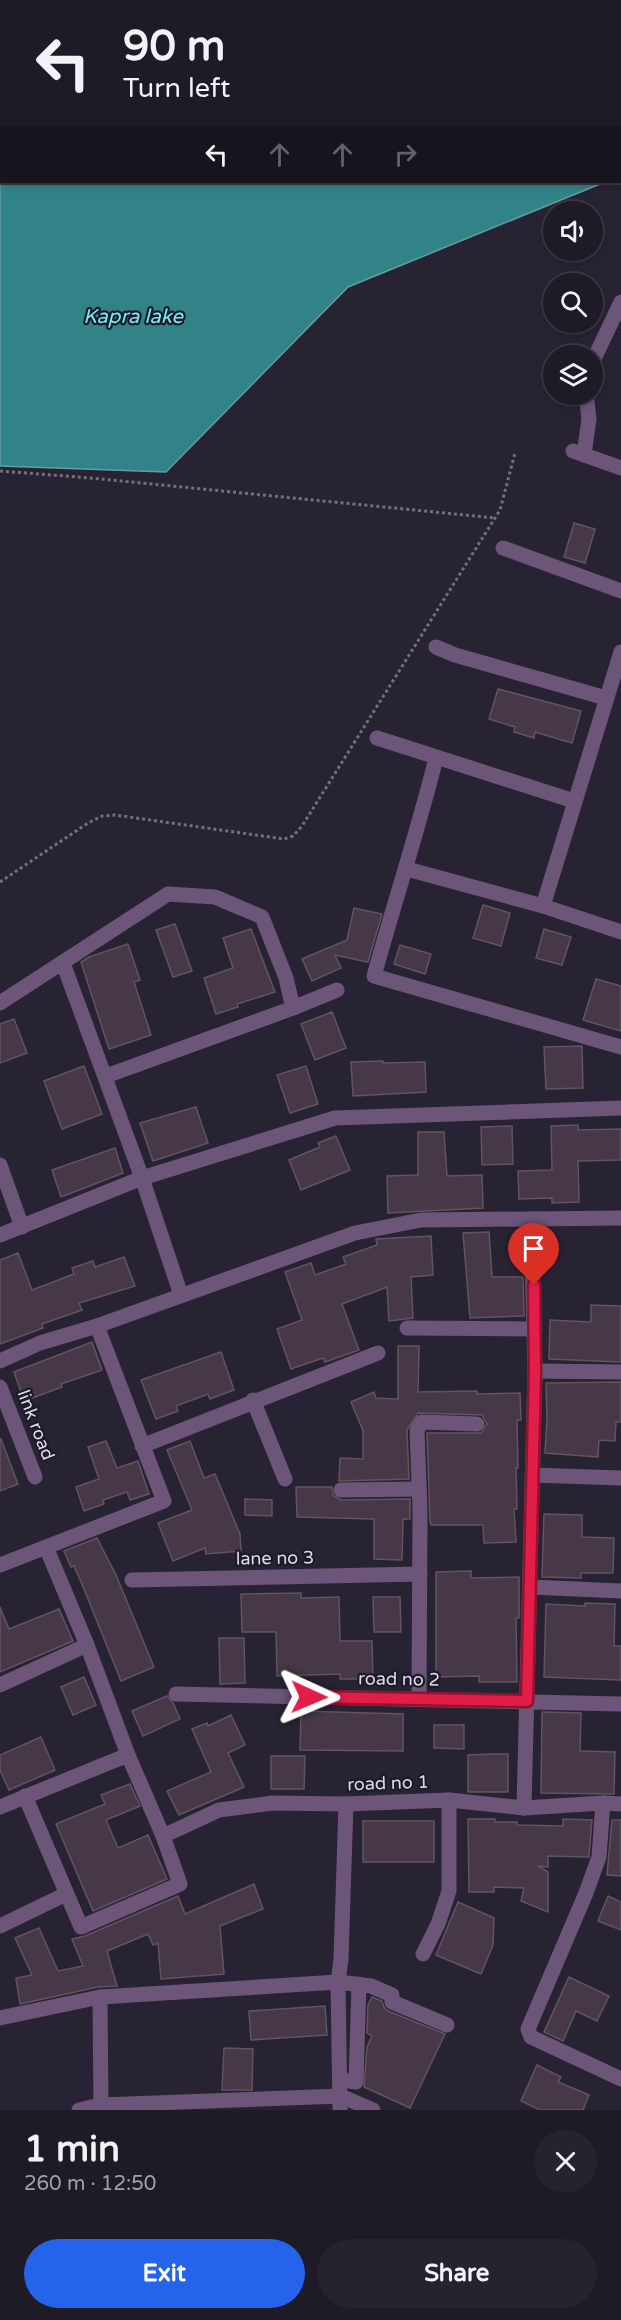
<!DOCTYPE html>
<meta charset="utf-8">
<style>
body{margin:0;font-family:"Varela Round",sans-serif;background:#26232e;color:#f1f3f6;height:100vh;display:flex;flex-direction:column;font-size:22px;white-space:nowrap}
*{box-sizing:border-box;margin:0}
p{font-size:20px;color:#a1a1a7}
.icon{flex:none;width:33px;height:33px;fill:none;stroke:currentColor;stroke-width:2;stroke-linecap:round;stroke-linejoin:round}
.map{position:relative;height:2110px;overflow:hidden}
.side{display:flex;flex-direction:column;background:#1e1a26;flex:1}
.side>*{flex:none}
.guide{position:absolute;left:0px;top:0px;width:621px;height:183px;box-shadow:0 3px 9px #0003,0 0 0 2px #3c3843;background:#1e1a26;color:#f1f3f6;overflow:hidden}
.controls{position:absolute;left:543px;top:201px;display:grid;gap:12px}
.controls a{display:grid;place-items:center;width:60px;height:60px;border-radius:50%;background:#1e1a26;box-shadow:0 3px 9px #0003,0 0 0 2px #3c3843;font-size:30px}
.pin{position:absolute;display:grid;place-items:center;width:51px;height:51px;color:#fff;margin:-62px -26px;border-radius:50% 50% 50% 0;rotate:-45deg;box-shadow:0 0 6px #0007}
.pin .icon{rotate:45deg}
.me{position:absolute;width:66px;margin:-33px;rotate:91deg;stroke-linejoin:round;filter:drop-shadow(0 0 4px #0008)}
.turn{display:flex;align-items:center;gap:21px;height:126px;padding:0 24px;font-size:27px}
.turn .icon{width:78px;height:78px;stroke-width:2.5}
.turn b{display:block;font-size:42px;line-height:51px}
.lanes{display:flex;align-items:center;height:57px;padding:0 24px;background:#0003;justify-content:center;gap:30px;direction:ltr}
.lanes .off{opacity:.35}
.round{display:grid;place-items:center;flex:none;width:63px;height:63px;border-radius:32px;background:#26232e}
.overview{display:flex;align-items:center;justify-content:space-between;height:102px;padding:0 24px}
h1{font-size:36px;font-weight:800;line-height:45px}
.primary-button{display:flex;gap:12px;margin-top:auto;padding:12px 24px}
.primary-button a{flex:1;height:69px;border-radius:36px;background:#2563eb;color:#fff;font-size:24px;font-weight:800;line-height:69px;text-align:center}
.primary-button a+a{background:#26232e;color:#f1f3f6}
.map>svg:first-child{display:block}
.water{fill:#328388;stroke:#659da4;stroke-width:1.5}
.building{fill:#463846;stroke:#625362;stroke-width:1.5}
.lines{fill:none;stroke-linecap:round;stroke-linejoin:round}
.path{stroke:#746f7d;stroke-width:3;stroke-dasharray:3 3;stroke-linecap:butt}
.minor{stroke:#6c5578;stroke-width:15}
.route-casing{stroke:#92132f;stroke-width:15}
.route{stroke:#e11d48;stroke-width:10}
.labels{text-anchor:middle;stroke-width:4.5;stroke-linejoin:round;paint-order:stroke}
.street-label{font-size:18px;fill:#dddae5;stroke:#1f1a29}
.water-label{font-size:20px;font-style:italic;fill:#76ecf4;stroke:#1f1a29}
</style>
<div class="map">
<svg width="621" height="2110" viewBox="0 0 621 2110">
<rect width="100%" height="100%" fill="#282333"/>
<!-- water -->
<polygon class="water" points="0,0 621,0 621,175 620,2 2,2 2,182 605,182 348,287 166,472 0,466"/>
<!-- building -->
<g class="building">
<polygon points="574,523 595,529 585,563 564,557"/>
<polygon points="498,689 581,711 572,743 535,732 534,738 514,732 515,727 489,719"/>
<polygon points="483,905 510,913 501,946 473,938"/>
<polygon points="354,908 382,914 368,962 335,955 341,968 312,981 302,959 347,940"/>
<polygon points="175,924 192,971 173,977 156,930"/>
<polygon points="251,929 275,992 237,1004 238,1007 216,1014 204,978 233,968 223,938"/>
<polygon points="544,929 571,937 562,965 536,958"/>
<polygon points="128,944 140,980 134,982 151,1035 109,1049 81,962 89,957"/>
<polygon points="400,945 431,954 425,974 394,964"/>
<polygon points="596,979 621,986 621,1031 583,1020"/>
<polygon points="332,1012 346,1048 315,1060 301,1024"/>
<polygon points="14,1019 27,1053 0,1063 0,1024"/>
<polygon points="582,1046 583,1088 546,1089 544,1047"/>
<polygon points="383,1061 383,1063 425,1062 426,1092 353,1096 351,1062"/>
<polygon points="84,1066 102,1114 62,1129 44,1081"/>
<polygon points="306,1066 318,1104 290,1113 277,1075"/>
<polygon points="196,1107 208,1143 153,1161 140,1123"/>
<polygon points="578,1125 578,1130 621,1129 621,1160 578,1161 579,1202 552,1203 552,1198 519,1199 518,1171 552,1170 551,1126"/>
<polygon points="512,1126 513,1164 482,1165 481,1127"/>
<polygon points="418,1132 444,1132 447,1176 482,1175 483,1208 388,1213 387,1176 418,1175"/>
<polygon points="336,1136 350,1170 301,1190 289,1160 320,1147 318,1143"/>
<polygon points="115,1148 123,1173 61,1197 52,1170"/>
<polygon points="489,1232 492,1277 523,1277 524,1316 470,1318 463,1233"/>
<polygon points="431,1236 433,1275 411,1277 413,1318 389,1321 387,1287 342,1304 359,1350 325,1362 323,1358 291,1369 277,1329 302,1320 285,1272 311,1263 315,1275 346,1264 343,1257 377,1245 376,1239"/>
<polygon points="18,1253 32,1290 74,1274 72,1268 93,1261 95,1267 124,1257 135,1286 79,1303 82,1310 42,1324 43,1328 0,1344 0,1260"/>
<polygon points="591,1305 621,1306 621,1362 549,1359 550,1320 591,1322"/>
<polygon points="92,1342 102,1370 61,1384 62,1387 24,1401 14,1372"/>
<polygon points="398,1346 419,1346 418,1392 477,1391 477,1394 520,1393 521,1420 517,1420 518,1468 516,1468 517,1509 514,1509 516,1542 484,1543 483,1525 431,1525 430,1520 427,1433 481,1433 487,1424 482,1415 418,1413 407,1430 409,1479 339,1481 340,1458 363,1459 363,1431 351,1402 374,1392 376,1398 398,1399"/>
<polygon points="221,1352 234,1390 210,1399 208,1394 176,1406 178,1411 156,1419 141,1380"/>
<polygon points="621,1382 621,1422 616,1422 615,1441 599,1440 598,1457 545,1453 547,1418 546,1383"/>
<polygon points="1,1439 18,1484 0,1491 0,1440"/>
<polygon points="106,1441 117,1468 138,1461 149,1494 130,1500 127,1492 103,1500 104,1504 84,1511 76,1487 99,1479 88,1447"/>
<polygon points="190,1441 204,1478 215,1474 240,1534 241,1551 206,1554 205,1548 173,1561 158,1523 192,1510 167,1450"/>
<polygon points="296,1487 332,1487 333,1495 341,1500 410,1499 410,1519 403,1519 402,1560 374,1559 374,1519 297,1517"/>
<polygon points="245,1499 272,1500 272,1516 245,1515"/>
<polygon points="544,1514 582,1515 582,1537 614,1538 613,1573 581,1573 581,1578 542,1577"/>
<polygon points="97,1538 116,1575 154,1667 121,1681 84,1589 74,1566 71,1567 64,1551"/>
<polygon points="471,1571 471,1578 519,1577 519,1618 516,1618 517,1682 479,1682 479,1676 436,1677 436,1572"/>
<polygon points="301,1593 301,1598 339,1597 340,1641 372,1641 373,1679 340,1679 340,1674 277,1676 276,1632 242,1632 241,1594"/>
<polygon points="373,1597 400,1597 401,1632 374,1632"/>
<polygon points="585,1603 615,1604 614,1646 621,1646 621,1680 544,1677 546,1604 585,1606"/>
<polygon points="0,1607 9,1629 59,1609 73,1641 0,1672"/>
<polygon points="219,1638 244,1638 245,1683 220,1684"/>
<polygon points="84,1677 96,1705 73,1715 61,1687"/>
<polygon points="167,1696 173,1703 180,1719 143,1736 132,1711"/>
<polygon points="301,1711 403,1714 403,1751 300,1750"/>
<polygon points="542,1712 581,1713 580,1751 615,1752 614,1794 541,1793"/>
<polygon points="231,1715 245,1745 228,1753 244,1787 179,1815 167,1791 211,1772 192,1729 207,1723 208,1726"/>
<polygon points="434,1725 464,1725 464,1749 434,1748"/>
<polygon points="41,1737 55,1770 9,1790 0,1770 0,1755"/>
<polygon points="491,1754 508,1754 508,1792 468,1792 468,1755"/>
<polygon points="271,1756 305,1756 304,1789 271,1789"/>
<polygon points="130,1784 140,1806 106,1820 118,1848 148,1835 167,1879 93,1911 56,1824 105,1804 101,1795"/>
<polygon points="468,1819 495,1819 495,1822 517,1822 517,1825 563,1826 563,1819 592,1820 589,1855 589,1857 548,1856 548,1867 538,1866 548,1872 548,1912 521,1901 524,1888 494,1887 494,1892 469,1892"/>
<polygon points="612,1820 621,1820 621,1876 607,1875"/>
<rect x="363" y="1821" width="71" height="41"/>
<polygon points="254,1884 263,1909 220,1926 224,1974 161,1979 158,1943 153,1945 148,1934 107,1951 117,1986 98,1987 20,2004 16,1978 32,1975 15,1938 39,1928 58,1971 83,1966 72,1939 85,1936 178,1896 185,1914"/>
<polygon points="608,1896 621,1902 621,1930 598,1921"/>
<polygon points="458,1902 494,1918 493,1945 481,1974 436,1955"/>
<polygon points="569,1977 609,1996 597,2021 576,2011 563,2041 544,2032"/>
<polygon points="372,1997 382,2001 384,2007 388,2011 445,2034 410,2108 364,2087 367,2047 372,2036 367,2033 368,2005"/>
<polygon points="325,2006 327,2035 251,2040 249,2011"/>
<polygon points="224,2048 253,2049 252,2090 222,2090"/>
<polygon points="537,2065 561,2077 558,2082 589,2095 583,2110 540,2110 521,2101"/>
</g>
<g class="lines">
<!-- path -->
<g class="path">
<polyline points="0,471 91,478 495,518"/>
<polyline points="0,882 88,823 102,816 115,815 284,839 293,836 302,826 500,510 515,453"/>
</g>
<!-- minor -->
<g class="minor">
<polyline points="592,363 621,302"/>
<polyline points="573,451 621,468"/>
<polyline points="584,455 589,419 586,394"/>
<polyline points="503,548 621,591"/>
<polyline points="436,647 455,655 606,698"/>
<polyline points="377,738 574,801"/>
<path d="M436,758C418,831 394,903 374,976L621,1047"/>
<polyline points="407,869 543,906 621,932"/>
<polyline points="543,906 621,652"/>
<polyline points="63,963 142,1178 181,1295"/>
<polyline points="0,1003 168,894 215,897 262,917 286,978 293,1008"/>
<polyline points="106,1076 293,1008 337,990"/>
<polyline points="0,1165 22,1227"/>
<polyline points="0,1235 142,1178 335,1118 621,1108"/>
<polyline points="407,1328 535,1329"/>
<polyline points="0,1361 40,1343 97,1326 355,1233 421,1220 621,1218"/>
<polyline points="535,1371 621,1372"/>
<polyline points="0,1387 35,1477"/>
<polyline points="253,1400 285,1479"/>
<polyline points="142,1446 378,1353"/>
<polyline points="532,1475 621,1478"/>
<polyline points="341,1490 419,1489"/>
<polyline points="0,1565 164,1501 97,1326"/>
<polyline points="132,1580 420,1574"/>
<polyline points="530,1587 621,1591"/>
<polyline points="0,1685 87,1645"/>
<polyline points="176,1694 621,1704"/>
<polyline points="419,1699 420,1512 417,1430 422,1422 477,1424"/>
<polyline points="25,1796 81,1927 180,1884 163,1836 128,1755 87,1645 46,1547"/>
<polyline points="603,1803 599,1857 586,1893 528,2029 531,2037 621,2079"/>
<polyline points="0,1807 128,1755"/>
<polyline points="524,1808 535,1371 531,1219"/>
<polyline points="163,1836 219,1810 273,1803 346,1804 449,1800 524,1808 603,1803 621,1804"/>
<polyline points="0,1926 66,1894"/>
<polyline points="423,1954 438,1924 449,1891 449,1800"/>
<polyline points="100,1997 101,2110"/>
<polyline points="0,2018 100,1997 338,1982 371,1986 392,1995 392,2002 447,2025"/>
<polyline points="341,2080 356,2082 359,1984"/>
<polyline points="79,2110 100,2105 341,2096 373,2110"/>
<polyline points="340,2110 338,1982 341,1959 346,1804"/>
</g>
</g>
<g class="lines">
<!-- route casing -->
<g class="route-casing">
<polyline id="route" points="309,1697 527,1701 535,1371 534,1285"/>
</g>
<!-- route -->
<use href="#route" class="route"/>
</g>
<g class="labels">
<!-- street labels -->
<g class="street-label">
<text transform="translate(36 1425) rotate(69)" y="6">link road</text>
<text transform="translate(275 1558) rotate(-1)" y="6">lane no 3</text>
<text transform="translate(399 1679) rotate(1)" y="6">road no 2</text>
<text transform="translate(388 1783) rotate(-2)" y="6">road no 1</text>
</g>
<!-- water labels -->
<g class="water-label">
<text x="133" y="323">Kapra lake</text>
</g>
</g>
</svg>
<div class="controls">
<a><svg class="icon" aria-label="sound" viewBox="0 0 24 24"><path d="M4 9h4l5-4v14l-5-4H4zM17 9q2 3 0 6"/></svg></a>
<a><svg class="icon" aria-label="search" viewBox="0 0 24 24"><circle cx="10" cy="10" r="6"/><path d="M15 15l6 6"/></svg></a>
<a><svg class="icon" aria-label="layers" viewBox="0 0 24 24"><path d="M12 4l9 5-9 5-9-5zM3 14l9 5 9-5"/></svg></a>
</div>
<div class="pin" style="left:534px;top:1285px;background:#d93025"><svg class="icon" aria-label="arrive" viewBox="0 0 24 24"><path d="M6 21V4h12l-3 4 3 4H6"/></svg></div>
<svg class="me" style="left:309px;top:1697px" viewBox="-20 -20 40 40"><path d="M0-17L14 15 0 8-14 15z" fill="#e11d48" stroke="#fff" stroke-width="4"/></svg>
<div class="guide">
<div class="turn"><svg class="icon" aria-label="left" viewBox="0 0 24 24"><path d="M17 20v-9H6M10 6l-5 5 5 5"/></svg><div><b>90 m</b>Turn left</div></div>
<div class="lanes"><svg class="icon" aria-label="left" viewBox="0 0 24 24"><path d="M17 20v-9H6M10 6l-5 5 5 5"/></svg><svg class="icon off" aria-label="ahead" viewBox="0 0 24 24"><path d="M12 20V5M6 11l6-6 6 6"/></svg><svg class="icon off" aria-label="ahead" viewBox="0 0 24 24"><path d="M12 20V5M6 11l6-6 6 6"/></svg><svg class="icon off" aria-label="right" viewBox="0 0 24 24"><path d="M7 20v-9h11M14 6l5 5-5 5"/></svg></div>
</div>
</div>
<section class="side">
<div class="overview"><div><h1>1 min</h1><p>260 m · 12:50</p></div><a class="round"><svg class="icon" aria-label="close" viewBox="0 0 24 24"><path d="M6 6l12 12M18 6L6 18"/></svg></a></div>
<div class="primary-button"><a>Exit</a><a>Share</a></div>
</section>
